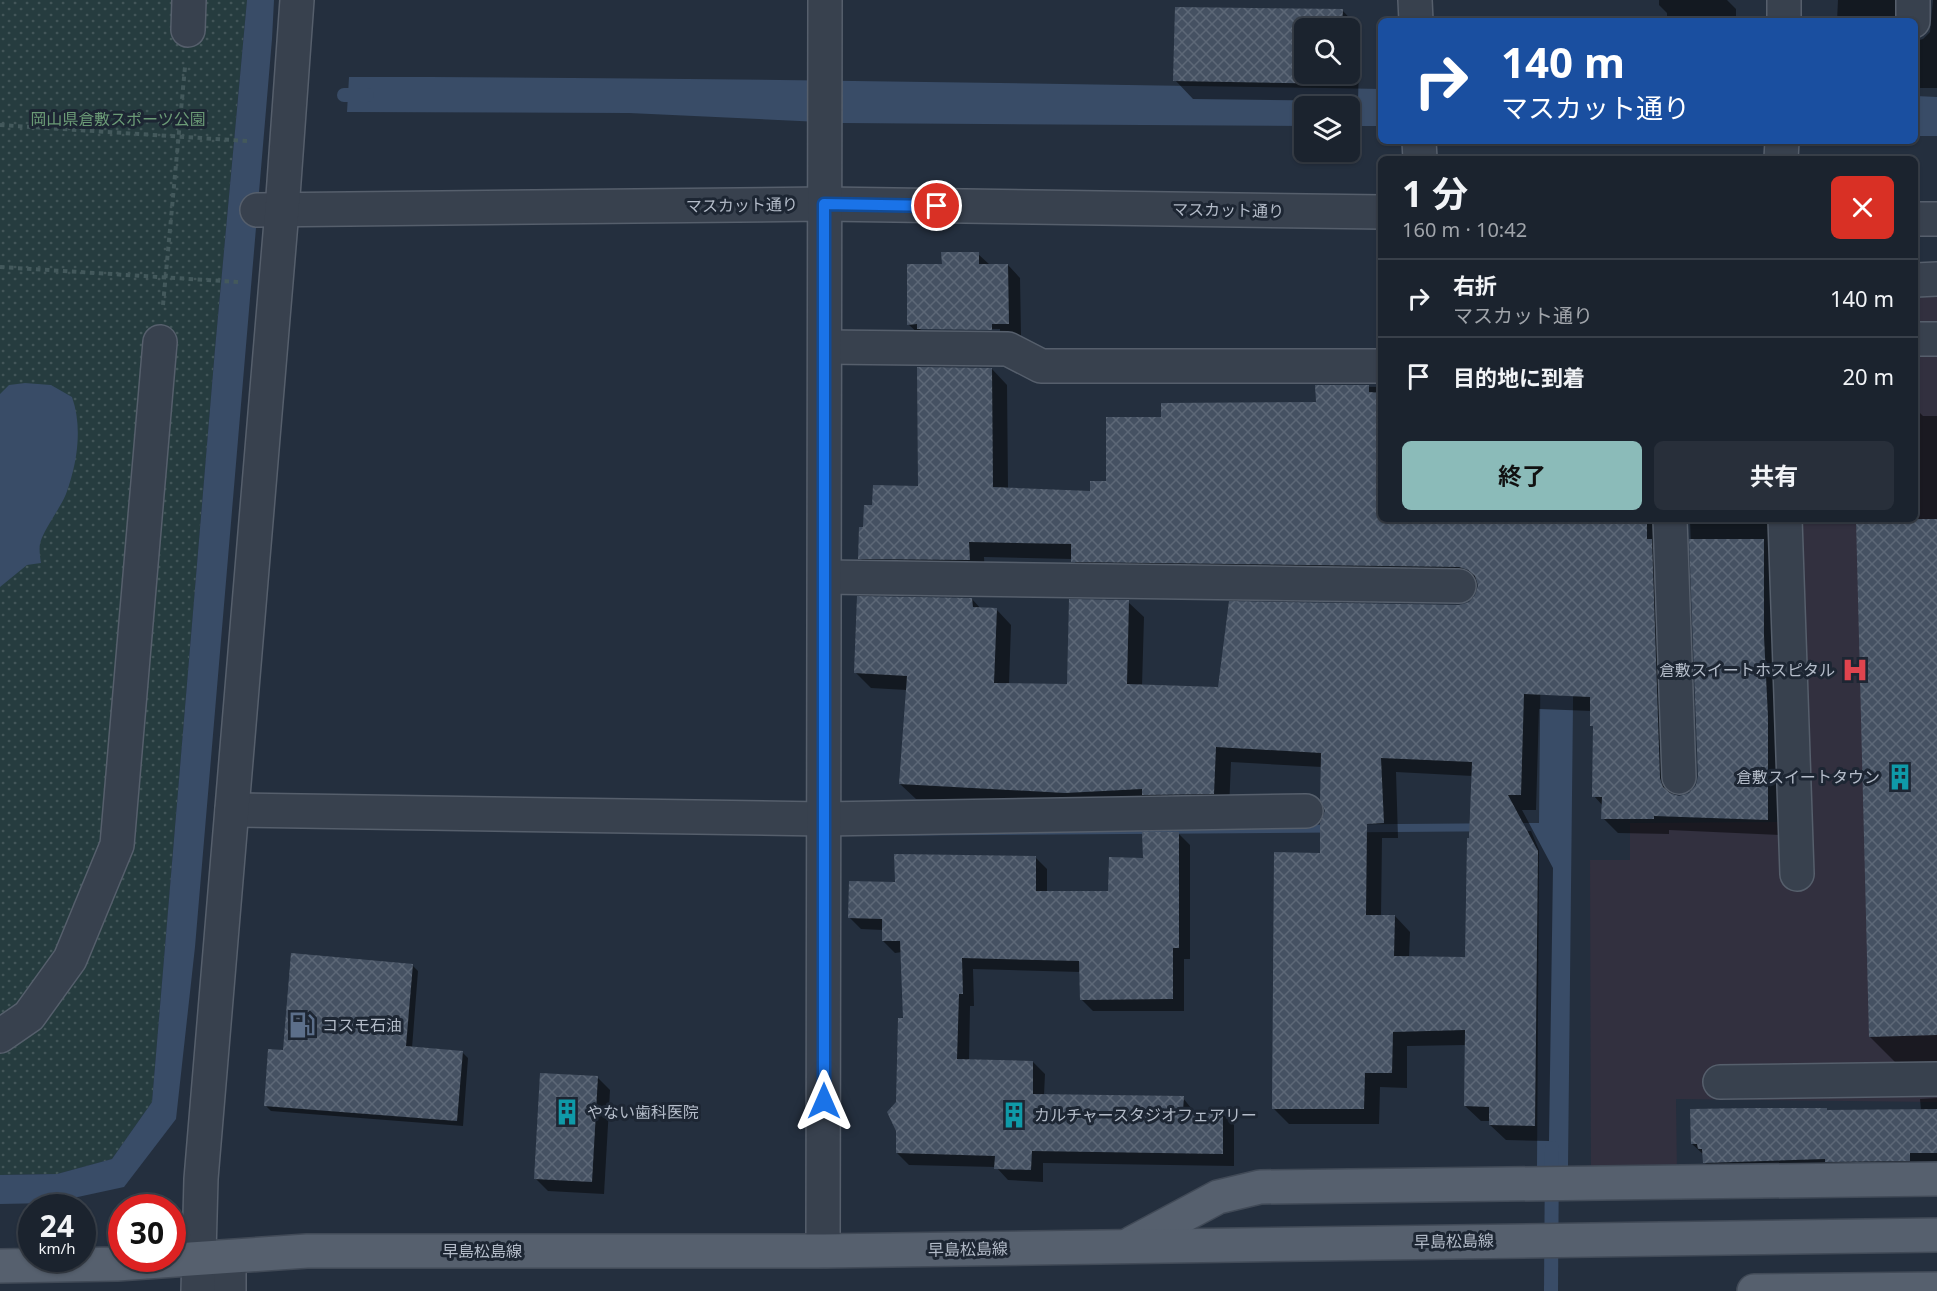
<!DOCTYPE html>
<html lang="ja">
<meta charset="utf-8">
<style>
body{margin:0;font-family:"Noto Sans","Noto Sans JP",sans-serif;background:#282f3a;color:#f1f3f6;height:100vh;display:flex;flex-direction:column;font-size:22px;white-space:nowrap}
*{box-sizing:border-box;margin:0}
p{font-size:20px;color:#a0a4aa}
.icon{flex:none;width:33px;height:33px;fill:none;stroke:currentColor;stroke-width:2;stroke-linecap:round;stroke-linejoin:round}
.map{position:relative;flex:1;overflow:hidden}
.side{position:absolute;left:1378px;top:156px;width:540px;height:366px;display:flex;flex-direction:column;background:#1b232e;border-radius:9px;box-shadow:0 2px 4px #0004,0 0 0 2px #39404a}
.side>*{flex:none}
.banner{position:absolute;left:1378px;top:18px;width:540px;height:126px;border-radius:9px;box-shadow:0 2px 4px #0004,0 0 0 2px #39404a;background:#1a4fa0;color:#fff;overflow:hidden}
.controls{position:absolute;left:1294px;top:18px;display:grid;gap:12px}
.controls a{display:grid;place-items:center;width:66px;height:66px;border-radius:9px;background:#1b232e;box-shadow:0 2px 4px #0004,0 0 0 2px #39404a;font-size:30px}
.speed{position:absolute;left:18px;top:1194px;display:flex;gap:12px;font-size:30px;font-weight:700;text-align:center}
.speed>*{display:grid;place-content:center;width:78px;height:78px;border-radius:50%;background:#1b232e;box-shadow:0 2px 4px #0004,0 0 0 2px #39404a;line-height:1}
.speed small{font-size:15px;font-weight:400}
.speed .limit{border:9px solid #d22;background:#fff;color:#111}
.pin{position:absolute;display:grid;place-items:center;width:51px;height:51px;color:#fff;margin:-26px;border:3px solid #fff;border-radius:50%;box-shadow:0 2px 6px #0007}
.me{position:absolute;width:66px;margin:-33px;rotate:0deg;stroke-linejoin:round;filter:drop-shadow(0 0 4px #0008)}
.turn{display:flex;align-items:center;gap:21px;height:126px;padding:0 24px;font-size:27px}
.turn .icon{width:78px;height:78px;stroke-width:2.5}
.turn b{display:block;font-size:42px;line-height:51px}
.round{display:grid;place-items:center;flex:none;width:63px;height:63px;border-radius:9px;background:#282f3a}
.overview{display:flex;align-items:center;justify-content:space-between;height:102px;padding:0 24px}
h1{font-size:36px;font-weight:700;line-height:45px}
.button{display:flex;gap:12px;margin-top:auto;padding:12px 24px}
.button a{flex:1;height:69px;border-radius:9px;background:#8bbbb9;color:#111;font-size:24px;font-weight:700;line-height:69px;text-align:center}
.button a+a{background:#282f3a;color:#f1f3f6}
ul{padding:0;list-style:none}
li{display:flex;align-items:center;gap:18px;height:78px;padding:0 24px;border-top:2px solid #39404a}
li div{flex:1}
li b{display:block;font-size:22px}
li em{font-style:normal}
.map>svg:first-child{display:block}
.medical{fill:#32303f}
.grass{fill:url(#grass-dots)}
.water{fill:#394c67}
.shadow{fill:#0007;fill-rule:evenodd}
.lines{fill:none;stroke-linecap:round;stroke-linejoin:round}
.stream{stroke:#394c67;stroke-width:14}
.building{fill:url(#building-cross-hatch);fill-rule:evenodd}
.minor-casing{stroke:#565f6c;stroke-width:36}
.major-casing{stroke:#414a57;stroke-width:36}
.path{stroke:#44595c;stroke-width:4;stroke-dasharray:4.5 4.5;stroke-linecap:butt}
.minor{stroke:#38414e;stroke-width:33}
.major{stroke:#56606e;stroke-width:33}
.route-casing{stroke:#114b97;stroke-width:15}
.route{stroke:#1a73e8;stroke-width:10}
.labels{text-anchor:middle;stroke-width:6;stroke-linejoin:round;paint-order:stroke}
.park-label{font-size:16px;fill:#6b9a76;stroke:#1d2633}
.street-label{font-size:16px;fill:#b4bcc9;stroke:#1d2633}
.poi-label{font-size:16px;fill:#b4bcc9;stroke:#1d2633;text-anchor:start}
</style>
<div class="map">
<svg width="1937" height="1291" viewBox="0 0 1937 1291">
<defs>
<pattern id="grass-dots" width="8" height="8" patternUnits="userSpaceOnUse" patternTransform="scale(1.5)"><rect width="8" height="8" fill="#263c3f"/><path d="M2 2h.1M6 6h.1" fill="none" stroke="#435659" stroke-width="1.8" stroke-linecap="round"/></pattern>
<pattern id="building-cross-hatch" width="8" height="8" patternUnits="userSpaceOnUse" patternTransform="scale(1.5)"><rect width="8" height="8" fill="#455162"/><path d="M0 0l8 8M0 8l8-8" fill="none" stroke="#5d6877"/></pattern>
</defs>
<rect width="100%" height="100%" fill="#242f3e"/>
<!-- medical -->
<polygon class="medical" points="1916,263 1937,263 1937,1102 1676,1099 1677,1173 1591,1173 1590,860 1630,860 1630,823 1778,822 1769,519 1916,519"/>
<!-- grass -->
<polygon class="grass" points="0,0 247,0 215,349 152,1102 112,1159 57,1174 0,1175"/>
<!-- water -->
<g class="water">
<polygon points="247,0 274,0 272,39 195,947 176,1119 124,1187 50,1203 0,1204 0,1175 57,1174 112,1159 152,1102 215,349"/>
<path d="M349,77C693,77 1037,84 1382,89L1381,126H1350V106H1305V126L842,123L629,113L347,112Z"/>
<polygon points="1916,96 1937,97 1937,136 1916,136"/>
<path d="M25,383L51,385L72,397C83,428 77,464 66,494C60,509 43,530 40,544C39,549 40,557 41,563L27,565L0,587V394L9,385Z"/>
<polygon points="1542,519 1575,519 1568,1166 1537,1166 1539,850 1531,831 845,836 847,828 1539,823"/>
</g>
<!-- shadow -->
<g class="shadow">
<polygon points="1659,0 1727,0 1736,9 1736,21 1667,21 1667,13 1659,5"/>
<polygon points="1838,0 1912,0 1907,21 1837,21"/>
<polygon points="1933,0 1937,0 1937,88 1916,88 1916,41 1923,39 1930,32"/>
<path d="M1342,10L1360,29L1358,101L1193,99L1175,80ZM1305,28H1350V74H1305Z"/>
<path d="M978,254L990,265H1008L1020,278L1021,336H921L908,324L943,265ZM919,328L1000,329V332L922,331Z"/>
<path d="M992,369L1007,385L1008,489L1091,493L1107,483L1162,418L1317,404V386L1382,387V519H1675L1666,536L1675,794L1679,797L1690,794L1697,786L1699,776L1690,519H1779L1782,835L1669,830V834L1618,833L1603,818V806L1594,796L1595,728L1592,725V711L1539,709L1536,810H1522L1553,868L1549,1141L1506,1140L1490,1125V1121H1481L1465,1106L1466,1045L1407,1046V1088L1380,1087L1379,1124H1289L1273,1108L1321,855L1326,811L1322,767L1231,762L1229,809L1082,808L916,799L900,784L907,690L871,688L855,672L972,599L981,609H996L1011,625L1009,684L1068,685L1128,602L1144,617L1142,686L1220,688L1469,603L1477,596L1479,587L1476,582L1088,577L1072,559L984,557L985,575L875,574L860,558L864,529L873,507L919,488ZM1396,772L1473,776L1467,959L1409,958L1410,932L1395,916H1381L1382,838H1398Z"/>
<polygon points="1916,409 1923,416 1937,416 1937,1078 1899,1066 1870,1037 1857,519 1916,519"/>
<polygon points="1178,833 1190,845 1190,959 1184,959 1184,1011 1093,1011 1081,999 1081,972 973,969 974,1006 970,1006 969,1061 1033,1062 1045,1074 1044,1095 1183,1098 1195,1113 1222,1113 1234,1125 1234,1166 1043,1163 1043,1182 1008,1180 996,1167 909,1165 897,1153 898,1102 904,1020 902,952 895,953 883,941 883,930 861,929 849,917 896,883 1035,857 1047,869 1047,892 1109,893 1144,859"/>
<polygon points="412,965 418,971 412,1048 462,1052 468,1058 463,1126 271,1111 265,1105 285,1052"/>
<polygon points="597,1077 610,1090 604,1194 548,1191 536,1179"/>
<polygon points="1937,1098 1937,1189 1734,1192 1704,1162 1704,1155 1692,1144 1921,1110 1920,1099"/>
</g>
<g class="lines">
<!-- stream -->
<g class="stream">
<polyline points="344,95 367,95"/>
<polyline points="1551,1291 1552,1148"/>
</g>
</g>
<!-- building -->
<g class="building">
<polygon points="1175,7 1343,9 1342,28 1305,28 1305,74 1341,74 1341,84 1173,81"/>
<polygon points="941,252 979,252 979,264 1008,264 1009,324 992,324 992,330 917,329 917,324 907,325 907,264 942,264"/>
<path d="M917,367L992,368L993,487L1090,491V481H1106V417H1161V403L1316,402L1315,385H1369V392L1382,393V519H1647V539H1652L1660,778L1663,787L1670,793L1679,796L1689,793L1696,785L1698,776L1689,539H1764V636L1768,717V820L1654,816V819H1601L1602,797H1592L1593,726H1590V697L1524,694L1521,795H1508L1538,851L1535,1126L1489,1125V1107L1464,1106L1465,1030L1393,1032L1392,1073H1365L1364,1109H1272L1274,852L1320,853V823L1325,811L1320,800L1321,753L1216,747L1214,794L1142,795V789L1065,793L899,784L907,676L854,673L857,596L972,598L973,607L997,608L994,683L1067,684L1069,599L1129,600L1127,684L1218,687L1229,601L1459,605L1469,602L1475,595L1478,586L1475,576L1468,570L1459,567L1071,562V544L969,542L970,560L858,559L859,527H863L864,505H872L873,485L918,486ZM1381,758L1472,762L1469,838H1467L1465,957L1394,956L1395,915H1366L1367,824L1384,823Z"/>
<polygon points="1856,519 1937,519 1937,1035 1869,1037"/>
<polygon points="1142,832 1179,832 1179,948 1173,948 1173,999 1080,1000 1079,961 962,958 963,994 959,994 957,1059 1033,1061 1033,1094 1184,1096 1183,1111 1223,1112 1223,1154 1032,1151 1031,1170 994,1169 995,1156 896,1153 896,1131 887,1112 896,1102 898,1018 903,1018 900,941 882,941 882,919 848,918 849,881 895,882 894,854 1036,856 1036,891 1108,891 1109,857 1143,858"/>
<polygon points="291,953 413,964 406,1046 463,1051 457,1121 264,1106 268,1049 283,1050"/>
<polygon points="540,1073 598,1076 592,1182 534,1179"/>
<polygon points="1755,1108 1827,1108 1827,1110 1937,1109 1937,1153 1910,1153 1910,1161 1825,1162 1825,1159 1703,1163 1702,1149 1698,1149 1697,1144 1691,1144 1690,1109"/>
</g>
<g class="lines">
<!-- minor casing -->
<g class="minor-casing">
<g id="minor">
<polyline points="1415,0 1416,21"/>
<polyline points="1784,21 1784,0"/>
<polyline points="1913,21 1913,0"/>
<polyline points="188,30 189,0"/>
<polyline points="1419,141 1420,159"/>
<polyline points="1781,159 1782,141"/>
<polyline points="257,210 824,204 1382,212"/>
<polyline points="1916,219 1937,219"/>
<polyline points="1916,280 1937,279"/>
<polyline points="1916,339 1937,339"/>
<polyline points="826,347 1008,349 1041,366 1382,366"/>
<polyline points="1670,519 1679,777"/>
<polyline points="1785,519 1797,874"/>
<polyline points="825,577 1459,586"/>
<polyline points="232,810 823,819 1306,811"/>
<polyline points="0,1036 29,1016 70,959 117,845 160,342"/>
<polyline points="1720,1082 1937,1079"/>
<polyline points="823,1251 825,0"/>
<polyline points="229,1257 229,1291"/>
<polyline points="198,1291 201,1179 282,210 297,0"/>
</g>
</g>
<!-- major casing -->
<g class="major-casing">
<g id="major">
<polyline points="1132,1243 1218,1197 1260,1187 1937,1179"/>
<polyline points="0,1266 117,1264 307,1251 823,1251 1937,1235"/>
<polyline points="1754,1291 1937,1289"/>
</g>
</g>
<!-- path -->
<g class="path">
<polyline points="0,125 247,141"/>
<polyline points="0,267 238,282"/>
<polyline points="163,305 185,67"/>
</g>
<!-- minor -->
<use href="#minor" class="minor"/>
<!-- major -->
<use href="#major" class="major"/>
</g>
<g class="lines">
<!-- route casing -->
<g class="route-casing">
<polyline id="route" points="824,1101 824,204 937,206"/>
</g>
<!-- route -->
<use href="#route" class="route"/>
</g>
<!-- icons -->
<defs>
<g id="hospital-bare" transform="scale(2.07)"><path d="M-5-5h3v3.5h4V-5h3V5h-3V1.5h-4V5h-3Z" fill="#e0444e" stroke="#1d2633" stroke-width="2.5" paint-order="stroke"/></g>
<g id="building-bare" transform="scale(2.07)"><path d="M-4-6H4V6H1V3H-1V6H-4ZM-2.5-4.3h1.7v1.8h-1.7ZM.8-4.3h1.7v1.8H.8ZM-2.5-1h1.7V.8h-1.7ZM.8-1h1.7V.8H.8Z" fill="#0f9aa8" stroke="#1d2633" stroke-width="2.5" paint-order="stroke"/></g>
<g id="fuel-bare" transform="scale(2.07)"><path d="M-5.5-6h7V0h2V4h1.3V-2.5L3-4.5l.8-.8L6-3V5H2.5V1h-1V6h-7ZM-4.2-4.7v3.2H.2V-4.7Z" fill="#5c6f8a" stroke="#1d2633" stroke-width="2.5" paint-order="stroke"/></g>
</defs>
<g fill-rule="evenodd">
<use href="#hospital-bare" x="1855" y="670"/>
<use href="#building-bare" x="1900" y="777"/>
<use href="#fuel-bare" x="302" y="1025"/>
<use href="#building-bare" x="567" y="1112"/>
<use href="#building-bare" x="1014" y="1115"/>
</g>
<g class="labels">
<!-- park labels -->
<g class="park-label">
<text x="118" y="125">岡山県倉敷スポーツ公園</text>
</g>
<!-- street labels -->
<g class="street-label">
<text transform="translate(742 205) rotate(-1)" y="6">マスカット通り</text>
<text transform="translate(1228 210) rotate(1)" y="6">マスカット通り</text>
<text transform="translate(1454 1241) rotate(-1)" y="6">早島松島線</text>
<text transform="translate(968 1249) rotate(-1)" y="6">早島松島線</text>
<text x="482" y="1257">早島松島線</text>
</g>
<!-- poi labels -->
<g class="poi-label">
<text x="1835" y="676" text-anchor="end">倉敷スイートホスピタル</text>
<text x="1880" y="783" text-anchor="end">倉敷スイートタウン</text>
<text x="322" y="1031">コスモ石油</text>
<text x="587" y="1118">やない歯科医院</text>
<text x="1034" y="1121">カルチャースタジオフェアリー</text>
</g>
</g>
</svg>
<div class="controls">
<a><svg class="icon" aria-label="search" viewBox="0 0 24 24"><circle cx="10" cy="10" r="6"/><path d="M15 15l6 6"/></svg></a>
<a><svg class="icon" aria-label="layers" viewBox="0 0 24 24"><path d="M12 4l9 5-9 5-9-5zM3 14l9 5 9-5"/></svg></a>
</div>
<div class="speed"><div>24<small>km/h</small></div><div class="limit">30</div></div>
<div class="pin" style="left:937px;top:206px;background:#d93025"><svg class="icon" aria-label="arrive" viewBox="0 0 24 24"><path d="M6 21V4h12l-3 4 3 4H6"/></svg></div>
<svg class="me" style="left:824px;top:1101px" viewBox="-20 -20 40 40"><path d="M0-17L14 15 0 8-14 15z" fill="#1a73e8" stroke="#fff" stroke-width="4"/></svg>
<div class="banner">
<div class="turn"><svg class="icon" aria-label="right" viewBox="0 0 24 24"><path d="M7 20v-9h11M14 6l5 5-5 5"/></svg><div><b>140 m</b>マスカット通り</div></div>
</div>
<section class="side">
<div class="overview"><div><h1>1 分</h1><p>160 m · 10:42</p></div><a class="round" style="background:#d93025;color:#fff"><svg class="icon" aria-label="close" viewBox="0 0 24 24"><path d="M6 6l12 12M18 6L6 18"/></svg></a></div>
<ul>
<li><svg class="icon" aria-label="right" viewBox="0 0 24 24"><path d="M7 20v-9h11M14 6l5 5-5 5"/></svg><div><b>右折</b><p>マスカット通り</p></div><em>140 m</em></li>
<li><svg class="icon" aria-label="arrive" viewBox="0 0 24 24"><path d="M6 21V4h12l-3 4 3 4H6"/></svg><div><b>目的地に到着</b></div><em>20 m</em></li>
</ul>
<div class="button"><a>終了</a><a>共有</a></div>
</section>
</div>
